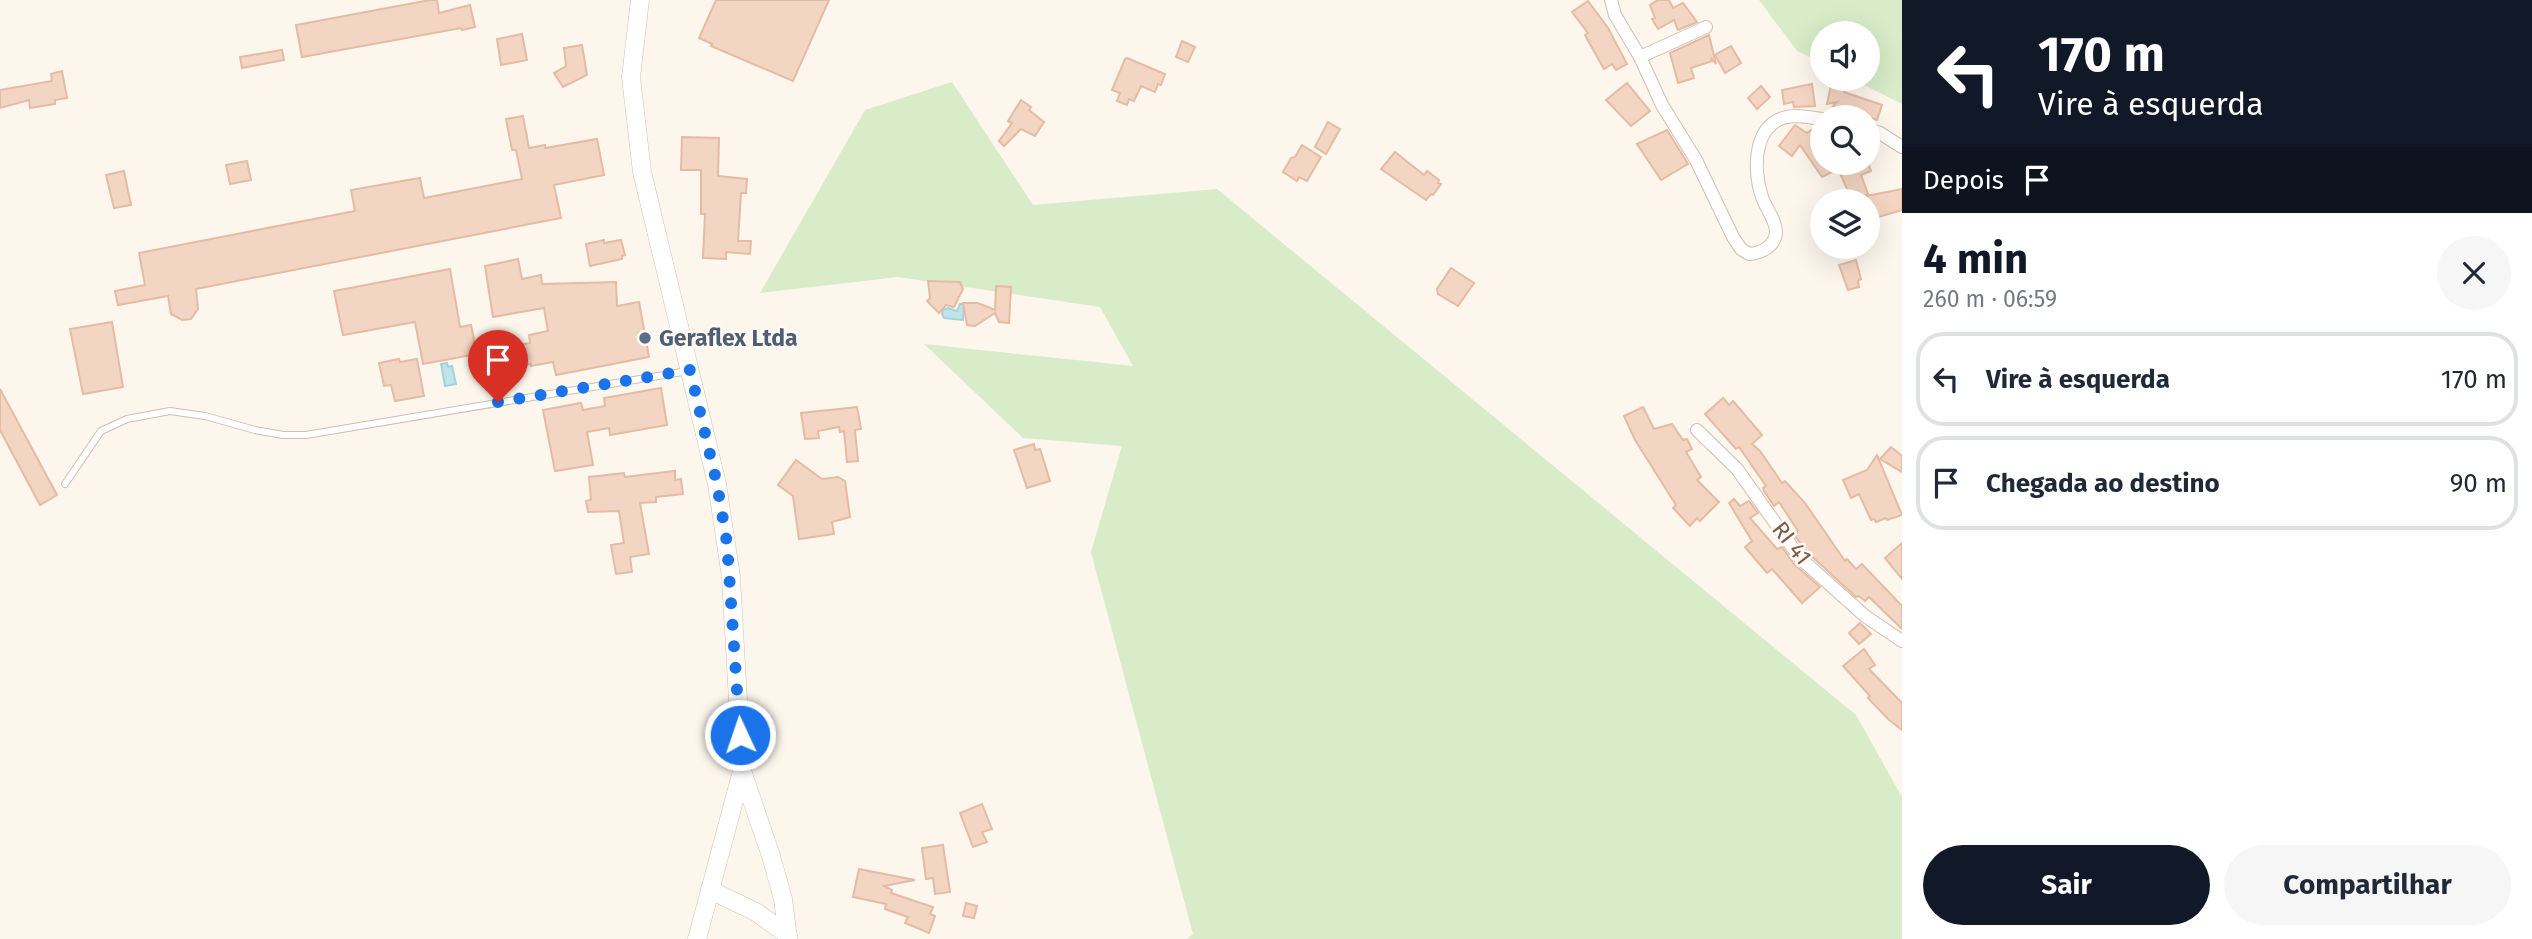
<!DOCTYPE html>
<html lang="pt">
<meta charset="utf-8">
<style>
body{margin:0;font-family:"Fira Sans",sans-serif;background:#f6f6f7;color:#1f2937;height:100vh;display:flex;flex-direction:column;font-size:26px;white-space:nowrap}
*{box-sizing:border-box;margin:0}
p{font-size:23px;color:#747a83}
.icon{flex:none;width:38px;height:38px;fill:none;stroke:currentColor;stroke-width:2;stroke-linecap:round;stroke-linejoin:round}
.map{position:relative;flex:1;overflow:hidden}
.side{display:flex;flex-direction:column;background:#fff;width:630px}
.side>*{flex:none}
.banner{background:#111827;color:#fff;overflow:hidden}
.controls{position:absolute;left:1810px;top:21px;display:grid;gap:14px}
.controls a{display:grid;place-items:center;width:70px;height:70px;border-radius:50%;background:#fff;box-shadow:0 7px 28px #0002;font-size:35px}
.pin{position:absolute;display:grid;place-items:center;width:60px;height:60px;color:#fff;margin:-72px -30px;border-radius:50% 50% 50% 0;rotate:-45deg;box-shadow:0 0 7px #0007}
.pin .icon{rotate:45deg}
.me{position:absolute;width:77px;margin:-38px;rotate:357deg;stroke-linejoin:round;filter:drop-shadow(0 0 5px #0008)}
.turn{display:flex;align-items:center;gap:24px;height:147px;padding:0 21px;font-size:32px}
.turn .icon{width:91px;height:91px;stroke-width:2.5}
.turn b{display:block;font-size:49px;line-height:60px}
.then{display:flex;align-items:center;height:66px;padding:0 21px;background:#0003;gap:14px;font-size:26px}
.round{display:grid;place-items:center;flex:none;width:74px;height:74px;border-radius:37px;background:#f6f6f7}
.head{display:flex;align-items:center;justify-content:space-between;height:119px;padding:0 21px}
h1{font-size:42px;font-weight:700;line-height:52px;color:#111827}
.primary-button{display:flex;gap:14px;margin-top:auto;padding:14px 21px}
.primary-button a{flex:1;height:80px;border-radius:42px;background:#111827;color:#fff;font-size:28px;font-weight:700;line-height:80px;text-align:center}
.primary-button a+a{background:#f6f6f7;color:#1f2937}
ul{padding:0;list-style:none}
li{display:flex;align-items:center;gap:21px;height:94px;margin:0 14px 10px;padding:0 7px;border:4px solid #e0e1e3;border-radius:28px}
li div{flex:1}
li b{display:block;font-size:26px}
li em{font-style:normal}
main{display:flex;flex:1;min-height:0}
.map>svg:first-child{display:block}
.green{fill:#d8ecc9}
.water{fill:#bfe3e8;stroke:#a5d3da;stroke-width:2}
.building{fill:#f3d5c3;stroke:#e6bba3;stroke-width:2}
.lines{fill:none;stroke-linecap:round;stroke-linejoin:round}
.service-casing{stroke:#d1beb0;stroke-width:8}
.minor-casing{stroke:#d1beb0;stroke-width:14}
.secondary-casing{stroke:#d6c0b0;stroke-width:19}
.service{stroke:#fff;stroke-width:6}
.minor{stroke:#fff;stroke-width:12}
.secondary{stroke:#fff;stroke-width:18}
.route{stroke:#1a73e8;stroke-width:12;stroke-dasharray:0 21.6}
.service-dot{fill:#5c6f8a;stroke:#fffaf3;stroke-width:2.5}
.labels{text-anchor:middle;stroke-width:5;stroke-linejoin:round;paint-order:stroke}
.service-label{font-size:23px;font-weight:bold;fill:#4e5e75;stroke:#fffaf3;text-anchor:start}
.street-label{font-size:23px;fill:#7a5c4d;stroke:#fffaf3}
</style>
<main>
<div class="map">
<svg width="1902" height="939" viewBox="0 0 1902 939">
<rect width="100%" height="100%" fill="#fdf6ec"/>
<!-- green -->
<g class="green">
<polygon points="1759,0 1902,0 1902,104 1852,79 1867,79 1867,33 1822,33 1822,63 1797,51"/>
<polygon points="952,82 1033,205 1217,189 1856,715 1902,797 1902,939 1187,939 1193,934 1091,552 1122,446 1023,438 924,344 1133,366 1100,307 898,277 760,293 865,110"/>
</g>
<!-- water -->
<g class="water">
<polygon points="960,304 964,304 963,320 944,318 942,314 943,310 948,308 957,311"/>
<polygon points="447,363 448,367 452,366 456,384 445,386 441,364"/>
</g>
<!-- building -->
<g class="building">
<polygon points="430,0 437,0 439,13 470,5 475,27 462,30 461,28 302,57 296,25"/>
<polygon points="716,0 829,0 793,81 711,46 712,44 699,38"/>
<polygon points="1658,0 1669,0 1673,8 1683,3 1697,22 1678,30 1674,20 1658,29 1652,19 1655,18 1650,5"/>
<polygon points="1588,1 1608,28 1627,64 1616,70 1612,64 1604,69 1585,35 1588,33 1572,12"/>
<polygon points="522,34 527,60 501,65 497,39"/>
<polygon points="1709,35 1716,64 1711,58 1712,61 1691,68 1694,78 1678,83 1670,53"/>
<polygon points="1182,41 1195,47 1188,62 1176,57"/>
<polygon points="582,45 587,75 563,87 554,73 566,66 564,48"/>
<polygon points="1731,46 1741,63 1725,73 1715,55"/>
<polygon points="282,50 284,60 242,68 240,57"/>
<polygon points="1127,58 1165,74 1161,85 1158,84 1155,92 1141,86 1134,101 1129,99 1127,105 1117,101 1120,93 1112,90 1125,59"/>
<polygon points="62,71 67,98 55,100 55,104 30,108 29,100 0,108 0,90 52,81 51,74"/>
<polygon points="1627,83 1650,111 1631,126 1606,100"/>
<polygon points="1812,84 1815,106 1794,107 1793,102 1784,104 1782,90"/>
<polygon points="1831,85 1845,88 1844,92 1882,105 1877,120 1833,106 1837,102 1827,104"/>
<polygon points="1761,86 1770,97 1757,109 1748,98"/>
<polygon points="1021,100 1031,107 1029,110 1044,122 1035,136 1021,129 1004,146 999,141 1012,123 1008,121"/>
<polygon points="523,116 529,148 545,145 545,148 597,139 604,175 554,185 561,218 196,289 198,309 191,319 182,320 171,314 168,296 118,305 115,291 145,285 139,253 355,211 351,190 420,178 424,198 522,179 516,150 512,150 506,119"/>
<polygon points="1328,122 1340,129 1326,154 1315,147"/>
<polygon points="1795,125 1807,133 1811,130 1818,135 1822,163 1868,163 1871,171 1861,175 1868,194 1852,200 1838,169 1822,177 1800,145 1792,156 1779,146"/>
<polygon points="1667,130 1688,164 1661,180 1637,144"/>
<polygon points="682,137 719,138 718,176 747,179 746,193 741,193 738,241 751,241 750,254 726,252 726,259 703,258 705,214 701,214 701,170 681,170"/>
<polygon points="1302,145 1321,157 1307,181 1299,177 1297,181 1283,172 1291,158 1295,157"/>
<polygon points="1395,152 1424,175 1427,171 1439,180 1438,183 1441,184 1433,195 1431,194 1426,200 1381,169"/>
<polygon points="247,161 251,180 230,184 226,165"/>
<polygon points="124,171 131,205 114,208 106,175"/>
<polygon points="1902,189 1902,210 1872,219 1866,196"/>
<polygon points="604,240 604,243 621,240 625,255 622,256 622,259 590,266 586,244"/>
<polygon points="518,259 522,279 541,275 542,284 616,282 617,306 639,302 649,357 556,375 553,362 531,366 531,364 520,366 520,361 510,363 506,347 530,343 529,335 548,331 544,308 493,317 485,266"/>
<polygon points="1856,260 1861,279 1858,281 1859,287 1848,290 1839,265"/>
<polygon points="1451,268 1474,283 1458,306 1438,294 1437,289"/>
<polygon points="450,269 460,327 471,325 477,354 423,364 415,322 343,335 334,291"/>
<polygon points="928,281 960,282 963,289 954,307 946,305 939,313 927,301 930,298"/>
<polygon points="996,286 1011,287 1009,323 999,322 995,313 975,326 967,325 963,303 978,303 995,310"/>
<polygon points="112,322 123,387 83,394 70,329"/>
<polygon points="399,359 400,362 417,359 424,396 395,401 391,385 384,386 379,363"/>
<polygon points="661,388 667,425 610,435 609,428 587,432 593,465 555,471 543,410 581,403 583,410 605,406 604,398"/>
<polygon points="0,389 57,495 40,505 0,430"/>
<polygon points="1723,398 1729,405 1733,401 1762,435 1752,444 1760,451 1782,483 1785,481 1805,503 1845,561 1847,559 1856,569 1862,564 1902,606 1902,629 1869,597 1865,601 1859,596 1856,597 1807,552 1795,536 1798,531 1779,502 1774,506 1764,491 1763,488 1766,486 1739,447 1736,449 1705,414"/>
<polygon points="857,407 861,429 855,430 858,461 847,462 844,431 840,432 839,427 818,431 819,438 805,439 801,413"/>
<polygon points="1643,407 1654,429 1672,424 1683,440 1687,439 1692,449 1686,452 1701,477 1697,480 1719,502 1700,521 1697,518 1690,526 1673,508 1676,505 1635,440 1624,416"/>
<polygon points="1034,444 1035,450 1040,449 1050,481 1027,488 1014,450"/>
<polygon points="1891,447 1902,456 1902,472 1880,459"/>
<polygon points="1877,455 1902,515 1887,520 1886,518 1876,522 1874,519 1871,520 1859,494 1851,498 1843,480 1867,470"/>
<polygon points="796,460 822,479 838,477 845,481 850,517 832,522 834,534 799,539 793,496 778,485"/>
<polygon points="675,471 675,480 681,479 683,494 656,497 656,502 640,503 649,554 630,557 632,572 616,574 611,545 624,543 619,511 588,512 586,501 591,500 589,477 624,473 625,477"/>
<polygon points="1734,499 1740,506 1749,501 1758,513 1750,518 1777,549 1782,547 1794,564 1820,587 1802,603 1772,569 1767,573 1745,547 1752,541 1729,503"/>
<polygon points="1902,543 1902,579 1885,558"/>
<polygon points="1860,623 1871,634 1859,644 1849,633"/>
<polygon points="1864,649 1875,665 1869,669 1902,703 1902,730 1889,720 1868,698 1870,696 1843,666"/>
<polygon points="982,804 992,829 982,832 987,842 973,847 960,813"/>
<polygon points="943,845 950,892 935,894 933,878 926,879 922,848"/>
<polygon points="859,869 915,880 884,886 892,890 891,893 933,907 930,914 935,916 929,933 905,923 908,917 885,909 886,904 853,897"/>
<polygon points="966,903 977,906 974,918 963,916"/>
</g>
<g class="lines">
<!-- service casing -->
<g class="service-casing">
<polyline id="service" points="65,484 101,431 127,419 170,411 205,416 255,430 283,435 306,435 688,371"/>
</g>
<!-- minor casing -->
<g class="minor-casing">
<g id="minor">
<path d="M1611,0L1615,15L1640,57L1662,105L1696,160L1733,237L1741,249L1749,254C1761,253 1775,247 1776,232C1776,220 1766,209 1762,197C1752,168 1753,117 1795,116C1804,116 1813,118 1822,119"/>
<polyline points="1640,57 1706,27"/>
<polyline points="1867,129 1880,133 1902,147"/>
<polyline points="1697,430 1737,469 1800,558 1865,616 1902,641"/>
</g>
</g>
<!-- secondary casing -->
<g class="secondary-casing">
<g id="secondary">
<polyline points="640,0 631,77 642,172 717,484 731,577 742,771 771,856 783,899 788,939"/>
<polyline points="710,890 756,912 788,935"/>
<polyline points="697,939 742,771"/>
</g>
</g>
<!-- service -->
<use href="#service" class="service"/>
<!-- minor -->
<use href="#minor" class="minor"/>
<!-- secondary -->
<use href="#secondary" class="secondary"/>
</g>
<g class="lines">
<!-- route -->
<polyline class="route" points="498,402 690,370 717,484 727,543 740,735"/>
</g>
<!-- markers -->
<circle class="service-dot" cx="645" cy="338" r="7"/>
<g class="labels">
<!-- service labels -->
<g class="service-label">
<text x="659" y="346">Geraflex Ltda</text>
</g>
<!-- street labels -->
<g class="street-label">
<text transform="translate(1792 543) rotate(52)" y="8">RI 41</text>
</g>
</g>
</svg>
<div class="controls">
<a><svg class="icon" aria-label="sound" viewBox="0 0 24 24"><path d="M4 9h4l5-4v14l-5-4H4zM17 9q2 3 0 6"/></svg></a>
<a><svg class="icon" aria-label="search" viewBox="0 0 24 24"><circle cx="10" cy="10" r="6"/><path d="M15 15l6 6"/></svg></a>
<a><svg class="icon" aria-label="layers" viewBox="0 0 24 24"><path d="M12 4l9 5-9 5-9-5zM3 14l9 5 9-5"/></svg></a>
</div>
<div class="pin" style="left:498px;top:402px;background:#d93025"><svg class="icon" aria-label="arrive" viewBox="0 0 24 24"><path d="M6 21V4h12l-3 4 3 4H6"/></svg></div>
<svg class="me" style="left:740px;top:735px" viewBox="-20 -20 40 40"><circle r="17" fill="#1a73e8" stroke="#fff" stroke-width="3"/><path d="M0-11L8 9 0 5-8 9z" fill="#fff"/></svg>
</div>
<section class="side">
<div class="banner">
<div class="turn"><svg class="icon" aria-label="left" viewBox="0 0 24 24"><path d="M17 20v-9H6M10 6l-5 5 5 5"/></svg><div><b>170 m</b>Vire à esquerda</div></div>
<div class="then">Depois<svg class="icon" aria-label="arrive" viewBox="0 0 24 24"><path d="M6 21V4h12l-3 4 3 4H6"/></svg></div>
</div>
<div class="head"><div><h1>4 min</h1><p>260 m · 06:59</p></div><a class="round"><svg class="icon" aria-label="close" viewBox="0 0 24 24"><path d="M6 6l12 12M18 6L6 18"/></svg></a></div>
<ul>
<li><svg class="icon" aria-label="left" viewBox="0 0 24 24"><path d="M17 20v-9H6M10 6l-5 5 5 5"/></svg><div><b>Vire à esquerda</b></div><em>170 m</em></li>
<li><svg class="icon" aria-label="arrive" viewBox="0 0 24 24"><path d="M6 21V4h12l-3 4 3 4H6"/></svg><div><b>Chegada ao destino</b></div><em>90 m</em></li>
</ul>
<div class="primary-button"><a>Sair</a><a>Compartilhar</a></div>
</section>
</main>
